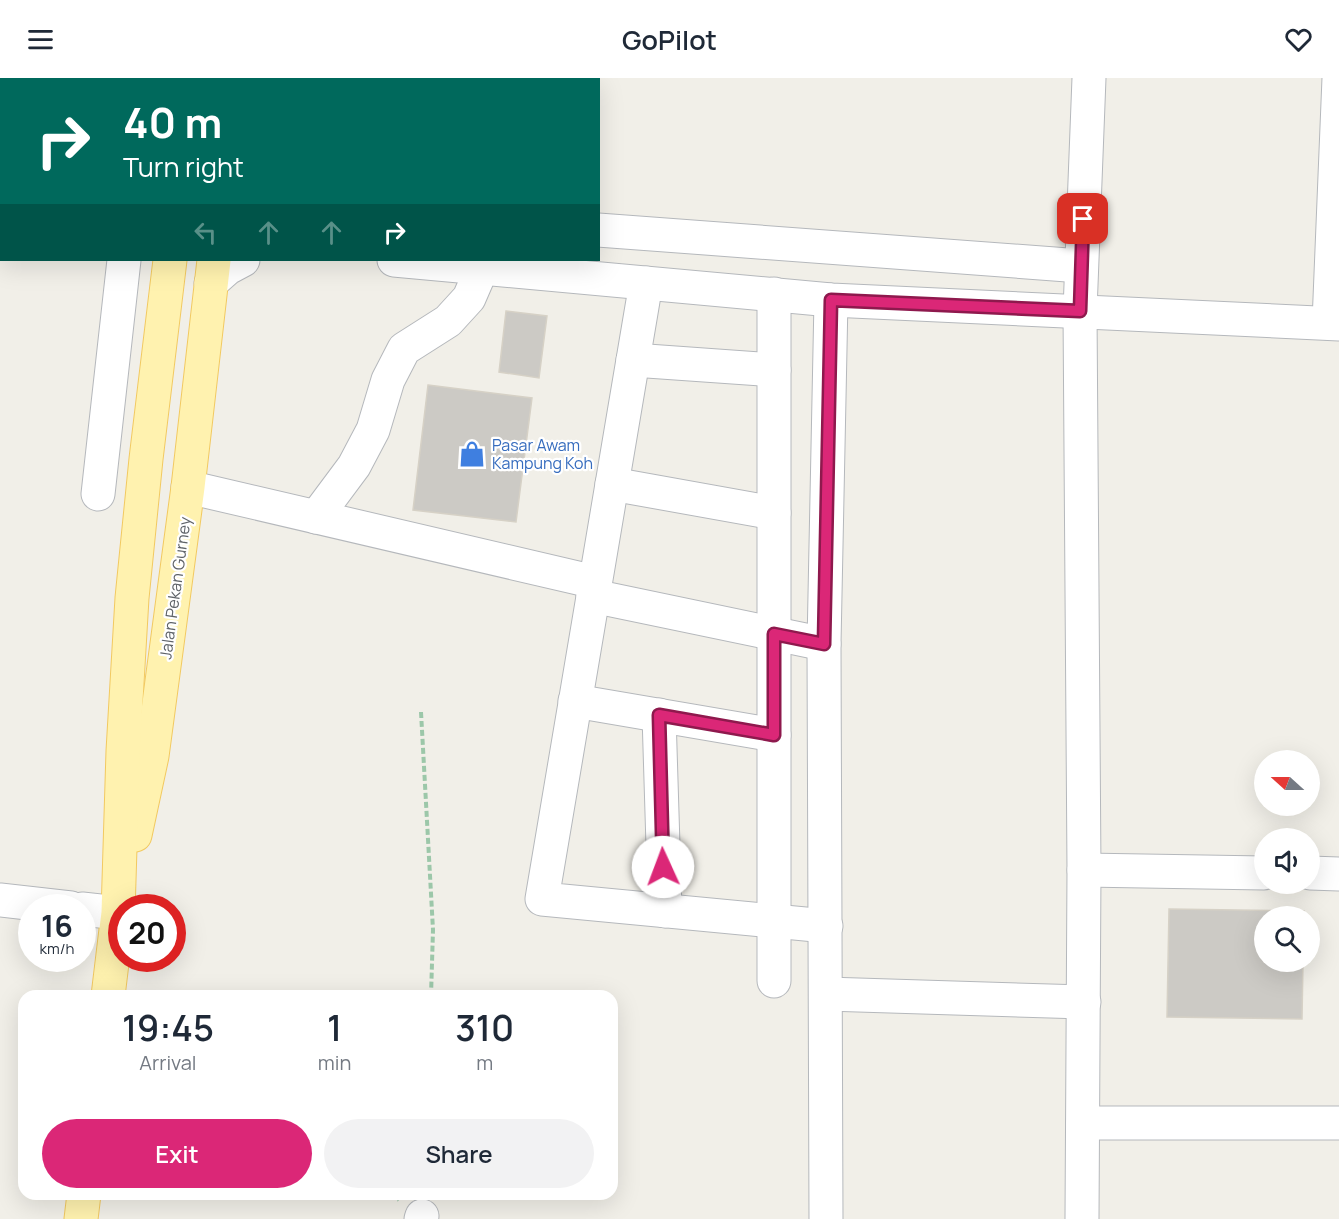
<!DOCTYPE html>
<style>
body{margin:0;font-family:Manrope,sans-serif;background:#f2f2f3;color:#1f2937;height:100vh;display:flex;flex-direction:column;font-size:22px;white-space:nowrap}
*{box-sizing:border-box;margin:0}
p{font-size:20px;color:#747a83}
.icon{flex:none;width:33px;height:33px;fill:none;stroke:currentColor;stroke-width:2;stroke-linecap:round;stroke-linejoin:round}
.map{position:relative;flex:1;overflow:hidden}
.details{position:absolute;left:18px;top:912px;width:600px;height:210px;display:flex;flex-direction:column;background:#fff;border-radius:18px;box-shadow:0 6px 24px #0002}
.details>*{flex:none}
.top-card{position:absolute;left:0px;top:0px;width:600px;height:183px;box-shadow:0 6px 24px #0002;background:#00695c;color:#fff;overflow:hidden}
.needle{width:39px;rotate:291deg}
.buttons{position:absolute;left:1254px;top:672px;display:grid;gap:12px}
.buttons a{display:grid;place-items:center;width:66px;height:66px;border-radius:50%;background:#fff;box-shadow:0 6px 24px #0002;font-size:30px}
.speed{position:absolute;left:18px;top:816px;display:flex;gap:12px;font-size:30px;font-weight:700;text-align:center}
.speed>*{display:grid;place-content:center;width:78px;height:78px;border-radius:50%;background:#fff;box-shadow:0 6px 24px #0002;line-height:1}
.speed small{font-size:15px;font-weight:400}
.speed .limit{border:9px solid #d22;background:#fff;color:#111}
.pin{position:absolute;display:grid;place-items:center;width:51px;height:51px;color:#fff;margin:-26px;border-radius:12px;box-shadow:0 3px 9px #0006}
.me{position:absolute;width:66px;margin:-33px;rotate:358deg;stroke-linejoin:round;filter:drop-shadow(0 0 4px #0008)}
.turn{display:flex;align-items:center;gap:21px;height:126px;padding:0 24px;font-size:27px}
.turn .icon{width:78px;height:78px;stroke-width:2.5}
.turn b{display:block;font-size:42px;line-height:51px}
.lanes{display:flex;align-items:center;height:57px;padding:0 24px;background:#0003;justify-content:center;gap:30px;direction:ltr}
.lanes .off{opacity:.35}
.eta{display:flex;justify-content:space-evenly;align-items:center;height:102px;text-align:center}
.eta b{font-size:36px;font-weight:600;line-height:42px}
.primary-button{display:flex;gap:12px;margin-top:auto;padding:12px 24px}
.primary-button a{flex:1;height:69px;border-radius:36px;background:#db2777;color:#fff;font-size:24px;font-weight:600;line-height:69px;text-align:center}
.primary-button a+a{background:#f2f2f3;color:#1f2937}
header{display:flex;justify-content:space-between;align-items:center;height:78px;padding:0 24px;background:#fff;font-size:27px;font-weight:600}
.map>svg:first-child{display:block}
.building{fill:#cccac5;stroke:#d6d1c6;stroke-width:1.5}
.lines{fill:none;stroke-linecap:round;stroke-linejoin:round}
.minor-casing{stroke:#b5b8bc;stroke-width:35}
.major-casing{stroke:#f2c960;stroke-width:35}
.path{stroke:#9cc7a9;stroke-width:4;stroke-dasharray:6 3;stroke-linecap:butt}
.minor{stroke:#fff;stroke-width:33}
.major{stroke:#fff2af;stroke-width:33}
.route-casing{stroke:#8e194d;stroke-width:15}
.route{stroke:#db2777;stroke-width:10}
.labels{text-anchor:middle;stroke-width:4.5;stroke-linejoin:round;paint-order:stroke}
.shop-label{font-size:16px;fill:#366cbe;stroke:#fff;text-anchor:start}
.street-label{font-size:16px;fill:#5f6368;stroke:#fff}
</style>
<header><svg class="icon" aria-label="menu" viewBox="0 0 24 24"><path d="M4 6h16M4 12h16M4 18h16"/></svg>GoPilot<svg class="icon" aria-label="heart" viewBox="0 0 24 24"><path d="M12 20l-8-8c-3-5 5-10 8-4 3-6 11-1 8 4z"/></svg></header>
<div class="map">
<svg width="1339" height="1141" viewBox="0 0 1339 1141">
<rect width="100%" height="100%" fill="#f1efe8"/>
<!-- building -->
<g class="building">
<polygon points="506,233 547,238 539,300 499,294"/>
<polygon points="428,307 532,320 516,444 413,432"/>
<polygon points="1169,831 1304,833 1304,838 1264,838 1264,884 1303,884 1302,941 1167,939"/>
</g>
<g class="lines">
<!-- minor casing -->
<g class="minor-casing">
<g id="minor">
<polyline points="43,2 43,0"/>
<polyline points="144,2 144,0"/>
<polyline points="304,2 304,0"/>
<polyline points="426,2 426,0"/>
<polyline points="548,2 548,0"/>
<polyline points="0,99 2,99"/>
<polyline points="598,152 1081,188"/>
<polyline points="394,182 831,222 1339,246"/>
<polyline points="211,205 228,190 243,182"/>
<polyline points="646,205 542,821 826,848"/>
<polyline points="774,216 774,903"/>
<polyline points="1329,245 1339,0"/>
<polyline points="633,282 774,292"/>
<polyline points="612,406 774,435"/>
<polyline points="188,409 595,504"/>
<polyline points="98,416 124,182"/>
<polyline points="316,439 354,388 373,352 388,302 404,271 448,243 469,220 482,190"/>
<polyline points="593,518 824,566"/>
<polyline points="575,623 774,657"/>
<polyline points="659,637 665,833"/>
<polyline points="1084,792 1264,795"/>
<polyline points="1310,795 1339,796"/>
<polyline points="0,822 71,830"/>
<polyline points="82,831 118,835"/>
<polyline points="826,916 1084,924"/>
<polyline points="1083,1045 1339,1045"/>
<polyline points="421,1141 422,1138"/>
<polyline points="826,1141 824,566 831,222"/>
<polyline points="1082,1141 1084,792 1080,233 1089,0"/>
</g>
</g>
<!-- major casing -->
<g class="major-casing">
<g id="major">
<polyline points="191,2 191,0"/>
<polyline points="234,2 234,0"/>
<polyline points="135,757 152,678 188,409 214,182"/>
<polyline points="108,918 118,835 123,673 132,520 146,381 170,182"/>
<polyline points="81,1141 84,1116"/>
</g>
</g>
<!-- path -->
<g class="path">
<polyline points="421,634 433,852 431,918"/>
<polyline points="391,1116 399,1122"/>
</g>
<!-- minor -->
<use href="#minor" class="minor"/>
<!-- major -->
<use href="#major" class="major"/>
</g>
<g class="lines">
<!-- route casing -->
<g class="route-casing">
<polyline id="route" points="663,789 659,637 774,657 774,556 824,566 831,222 1080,233 1083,141"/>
</g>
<!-- route -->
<use href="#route" class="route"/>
</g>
<!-- icons -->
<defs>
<g id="shop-bare" transform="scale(2.07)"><path d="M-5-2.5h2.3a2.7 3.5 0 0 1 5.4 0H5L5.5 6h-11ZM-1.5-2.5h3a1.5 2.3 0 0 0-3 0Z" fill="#3f7fe0" stroke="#fff" stroke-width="2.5" paint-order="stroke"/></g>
</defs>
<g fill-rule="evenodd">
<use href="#shop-bare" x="472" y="376"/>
</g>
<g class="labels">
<!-- shop labels -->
<g class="shop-label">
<text x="492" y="373">Pasar Awam<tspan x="492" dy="18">Kampung Koh</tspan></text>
</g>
<!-- street labels -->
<g class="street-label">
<text transform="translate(175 510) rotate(-82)" y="6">Jalan Pekan Gurney</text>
</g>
</g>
</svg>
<div class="buttons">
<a><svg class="needle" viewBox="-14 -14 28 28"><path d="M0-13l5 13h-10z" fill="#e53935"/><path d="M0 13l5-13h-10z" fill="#747a83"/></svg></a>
<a><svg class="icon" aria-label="sound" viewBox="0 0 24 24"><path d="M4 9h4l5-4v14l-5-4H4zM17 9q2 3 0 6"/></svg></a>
<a><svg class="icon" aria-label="search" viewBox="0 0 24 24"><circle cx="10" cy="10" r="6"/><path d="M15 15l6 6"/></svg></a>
</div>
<div class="speed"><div>16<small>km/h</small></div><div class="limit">20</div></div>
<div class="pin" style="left:1083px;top:141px;background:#d93025"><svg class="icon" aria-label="arrive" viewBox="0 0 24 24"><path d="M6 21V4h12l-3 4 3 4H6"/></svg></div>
<svg class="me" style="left:663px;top:789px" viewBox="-20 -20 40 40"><circle r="19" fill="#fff"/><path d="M0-13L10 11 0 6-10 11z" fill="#db2777"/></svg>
<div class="top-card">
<div class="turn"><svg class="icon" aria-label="right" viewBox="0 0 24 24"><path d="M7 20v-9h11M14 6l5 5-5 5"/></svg><div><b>40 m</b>Turn right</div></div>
<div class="lanes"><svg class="icon off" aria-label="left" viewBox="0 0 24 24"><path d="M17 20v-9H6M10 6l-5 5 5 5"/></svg><svg class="icon off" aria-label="ahead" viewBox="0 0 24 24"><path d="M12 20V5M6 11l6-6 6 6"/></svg><svg class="icon off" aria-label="ahead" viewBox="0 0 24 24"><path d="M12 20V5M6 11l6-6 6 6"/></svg><svg class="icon" aria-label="right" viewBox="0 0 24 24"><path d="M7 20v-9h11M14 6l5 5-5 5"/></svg></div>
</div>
<section class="details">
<div class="eta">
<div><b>19:45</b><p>Arrival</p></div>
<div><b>1</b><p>min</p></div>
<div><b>310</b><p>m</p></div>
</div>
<div class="primary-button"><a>Exit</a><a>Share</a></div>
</section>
</div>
